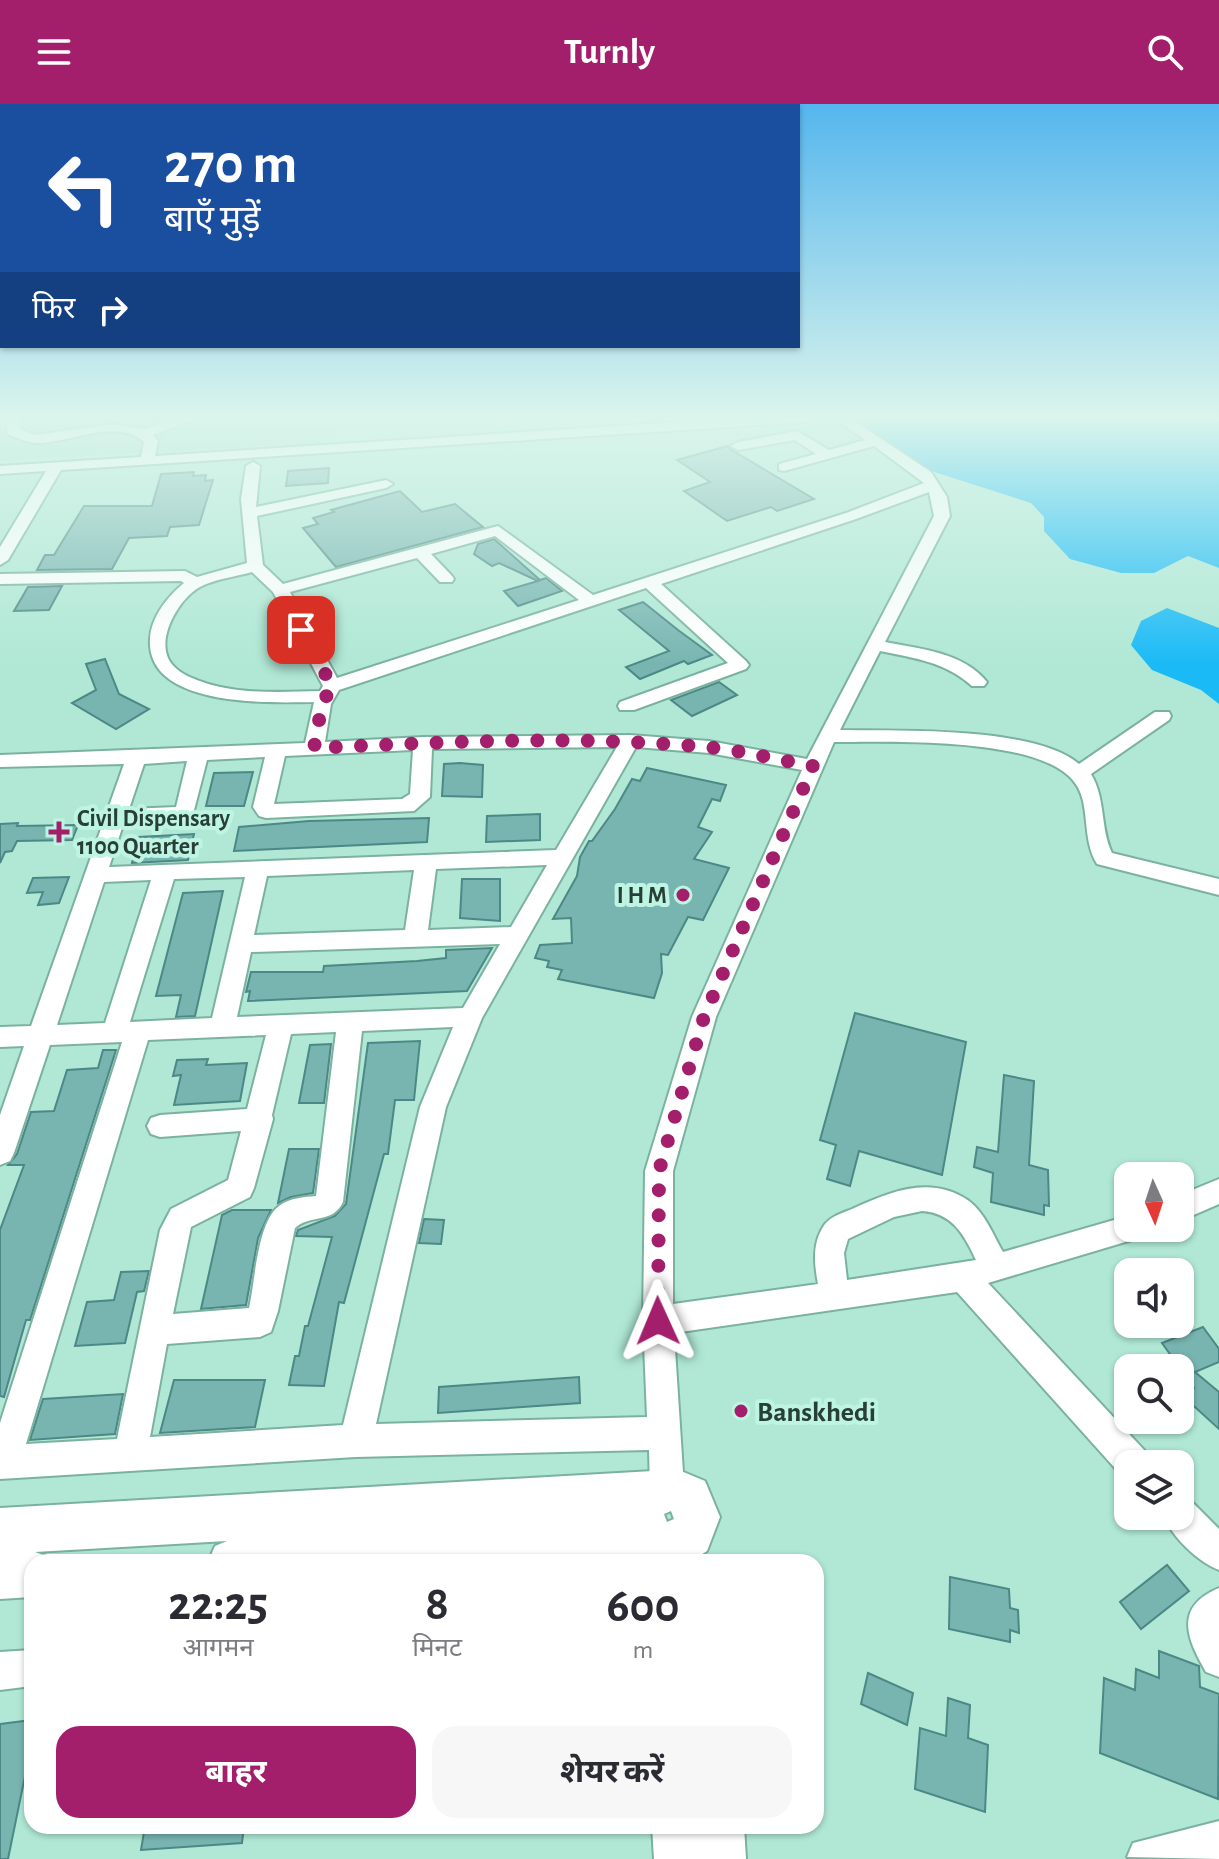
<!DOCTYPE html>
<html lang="hi">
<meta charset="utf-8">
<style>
body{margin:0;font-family:"Alegreya Sans","Noto Sans Devanagari",sans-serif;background:#f7f7f7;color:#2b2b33;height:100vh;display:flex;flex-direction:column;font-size:30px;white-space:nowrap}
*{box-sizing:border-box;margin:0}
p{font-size:26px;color:#7c7c81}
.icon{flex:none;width:44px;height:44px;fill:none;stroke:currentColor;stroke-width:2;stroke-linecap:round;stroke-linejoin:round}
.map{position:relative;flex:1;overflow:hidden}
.details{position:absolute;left:24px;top:1450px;width:800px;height:280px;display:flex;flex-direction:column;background:#fff;border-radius:24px;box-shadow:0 2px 6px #0004}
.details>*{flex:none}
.hud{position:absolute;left:0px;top:0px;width:800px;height:244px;box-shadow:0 2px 6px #0004;background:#1a4fa0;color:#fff;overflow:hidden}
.needle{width:52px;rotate:177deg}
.fabs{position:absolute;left:1114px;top:1058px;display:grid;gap:16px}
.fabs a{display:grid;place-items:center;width:80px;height:80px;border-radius:16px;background:#fff;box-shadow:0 2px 6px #0004;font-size:40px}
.pin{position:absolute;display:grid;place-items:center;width:68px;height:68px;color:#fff;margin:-34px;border-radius:16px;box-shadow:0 4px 12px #0006}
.me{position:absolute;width:88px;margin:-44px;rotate:359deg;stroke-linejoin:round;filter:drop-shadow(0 0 6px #0008)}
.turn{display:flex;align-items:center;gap:28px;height:168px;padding:0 32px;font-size:36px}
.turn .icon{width:104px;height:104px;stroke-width:2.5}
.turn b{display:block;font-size:56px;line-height:68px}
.then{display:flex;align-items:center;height:76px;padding:0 32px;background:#0003;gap:16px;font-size:30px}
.eta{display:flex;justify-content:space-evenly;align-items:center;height:136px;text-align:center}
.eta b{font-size:48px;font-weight:700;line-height:56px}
.button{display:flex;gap:16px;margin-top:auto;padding:16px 32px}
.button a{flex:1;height:92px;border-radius:24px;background:#a31e6b;color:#fff;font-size:32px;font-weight:700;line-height:92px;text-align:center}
.button a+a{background:#f7f7f7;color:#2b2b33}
header{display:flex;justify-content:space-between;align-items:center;height:104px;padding:0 32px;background:#a31e6b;color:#fff;font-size:36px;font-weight:700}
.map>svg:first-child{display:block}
.built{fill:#9edfc8}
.water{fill:#1abaf6}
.building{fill:#78b5b1;stroke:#4c8885;stroke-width:2}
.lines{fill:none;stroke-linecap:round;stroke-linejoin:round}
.minor-casing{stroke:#7bb29f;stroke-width:4}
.major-casing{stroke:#7bb29f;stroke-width:4}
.minor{fill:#fff;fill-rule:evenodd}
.major{fill:#fff;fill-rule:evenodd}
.route{stroke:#a31e6b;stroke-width:14;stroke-dasharray:0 25.2}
.poi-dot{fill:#a31e6b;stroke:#bdf5e2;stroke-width:3}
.labels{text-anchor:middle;stroke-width:8;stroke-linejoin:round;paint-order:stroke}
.poi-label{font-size:24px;font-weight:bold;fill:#283f37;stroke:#bdf5e2;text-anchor:start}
.near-poi-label{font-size:28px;font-weight:bold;fill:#283f37;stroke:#bdf5e2;text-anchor:start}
</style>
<header><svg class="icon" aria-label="menu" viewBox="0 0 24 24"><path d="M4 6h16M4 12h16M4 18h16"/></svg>Turnly<svg class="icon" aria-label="search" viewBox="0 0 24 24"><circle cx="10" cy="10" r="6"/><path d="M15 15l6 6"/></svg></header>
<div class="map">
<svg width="1219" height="1755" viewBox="0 0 1219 1755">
<rect width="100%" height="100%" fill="#b0e8d5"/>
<!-- built -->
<polygon class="built" points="0,314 337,314 334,338 0,357"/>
<!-- water -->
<g class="water">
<polygon points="853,314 1219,314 1219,464 1188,452 1154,469 1121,469 1070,455 1044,427 1044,413 1031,399 925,365"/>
<polygon points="1167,504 1219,524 1219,600 1201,586 1152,566 1131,541 1141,517"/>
</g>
<!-- building -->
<g class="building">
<polygon points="728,342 730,345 814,395 777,407 771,403 727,417 684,387 710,378 677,356"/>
<polygon points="329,364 328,379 286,382 288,367"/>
<polygon points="194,368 193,372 206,371 205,377 213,376 199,421 170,423 167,432 129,434 112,465 37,466 45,451 54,451 84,402 152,402 161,370"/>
<polygon points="400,387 422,408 455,400 483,423 336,463 303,424 318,420 313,414 334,408 331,406"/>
<polygon points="494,435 540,476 546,474 562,487 518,502 504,487 538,477 499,459 492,462 474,450 478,440"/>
<polygon points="62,482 49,506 14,507 28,483"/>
<polygon points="643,498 678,526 712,551 688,560 684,557 640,575 626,563 669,547 619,506"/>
<polygon points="105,555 119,590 149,605 116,625 72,599 96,586 86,560"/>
<polygon points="719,578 737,591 692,612 671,596"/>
<polygon points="460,659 483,661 482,693 442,692 444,660"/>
<polygon points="647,664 726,681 720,697 712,695 698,723 712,728 694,755 729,764 703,816 688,813 668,851 661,850 662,869 654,894 558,875 562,866 547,863 549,857 535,854 540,841 572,839 571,814 553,815 577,772 580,753 589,737 592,737 615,705 632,675 640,677"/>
<polygon points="253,668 244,702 206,702 214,669"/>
<polygon points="540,710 540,736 486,738 487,712"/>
<polygon points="429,714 427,738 234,747 239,723 309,717"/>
<polygon points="18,719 17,722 78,721 72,736 17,737 12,747 5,748 0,759 0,720"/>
<polygon points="194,730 188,756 132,759 139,733"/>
<polygon points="69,773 59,799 38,801 43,788 27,789 33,774"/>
<polygon points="462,775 500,775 500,817 460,814"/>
<polygon points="223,787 195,912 176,913 181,891 156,892 183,789"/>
<polygon points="492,844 467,887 248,897 250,887 246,888 251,868 323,868 324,862 417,857 446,854 446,846"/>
<polygon points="855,909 966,938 942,1071 859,1047 850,1082 827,1075 836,1041 820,1036"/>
<polygon points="420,937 414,996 395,996 388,1050 384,1050 344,1199 339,1198 324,1282 289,1281 295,1252 299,1252 305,1222 308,1222 332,1133 296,1132 298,1126 335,1112 346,1100 368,939"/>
<polygon points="331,940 324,999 299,999 310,941"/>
<polygon points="103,946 116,946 30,1216 26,1216 4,1293 0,1292 0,1126 24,1061 8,1061 17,1050 31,1008 54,1007 67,966 98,964"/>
<polygon points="208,955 206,961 247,959 240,997 174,1001 181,971 173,972 177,956"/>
<polygon points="1004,971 1034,977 1029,1061 1048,1066 1049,1102 1044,1101 1044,1111 991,1098 993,1069 974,1063 977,1043 998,1048"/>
<polygon points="289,1045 319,1045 313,1089 291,1093 278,1099"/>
<polygon points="232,1106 271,1106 258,1134 246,1201 201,1205 222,1111"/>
<polygon points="424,1115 444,1116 441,1140 419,1139"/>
<polygon points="149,1167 144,1187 137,1188 125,1239 75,1242 87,1198 114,1196 121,1168"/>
<polygon points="1203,1223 1219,1245 1219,1258 1195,1268 1219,1288 1219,1325 1185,1294 1194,1284 1162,1239"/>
<polygon points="579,1273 580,1299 438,1309 439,1283"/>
<polygon points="174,1276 265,1276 255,1323 160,1329"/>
<polygon points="123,1290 115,1330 30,1336 43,1295"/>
<polygon points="1167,1461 1189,1487 1141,1525 1120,1498"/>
<polygon points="950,1473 1009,1485 1010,1504 1018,1506 1019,1529 1010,1526 1010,1538 949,1525"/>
<polygon points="1159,1547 1199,1562 1200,1583 1219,1590 1218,1695 1100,1649 1104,1574 1135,1586 1136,1565 1159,1574"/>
<polygon points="868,1569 913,1589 907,1621 861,1600"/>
<polygon points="948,1594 970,1601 968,1634 988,1641 985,1708 915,1685 920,1624 946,1632"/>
<polygon points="32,1616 32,1638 8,1755 0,1755 0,1620"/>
<polygon points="145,1722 244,1722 242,1739 141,1746"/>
</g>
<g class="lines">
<!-- minor casing -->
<g class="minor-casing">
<g id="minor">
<path d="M8,314H22L19,325L36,331L113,320L145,325L176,314H196L153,331L158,337L155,352L740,314H812L805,318L61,366L8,456L0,461V443L46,367L0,370V362L141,353L144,338C117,313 70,339 38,339C27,339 17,334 7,330Z"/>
<path d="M834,314H850L931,368L947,393L950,412L885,538C920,545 963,548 987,578L984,582H972C946,558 914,554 880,547L840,626C898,627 1034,622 1079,660L1155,608H1169L1171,612L1169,616L1091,670C1106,695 1100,724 1112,749L1219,775V791L1097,760C1081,734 1091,700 1075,679C1042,632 888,638 834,638L716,913L673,1067V1200L818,1180C814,1159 812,1138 825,1120C832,1112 842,1109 852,1105C889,1088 931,1070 969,1097C985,1109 993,1131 1003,1148L1128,1112V1124H1146L1142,1133L988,1179L1146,1348L1151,1360H1128V1374L1122,1372L957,1188L674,1229L684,1384L679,1396L667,1401L655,1396L650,1384L649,1346L356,1353L0,1375V1319L122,938L50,941L14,1049L10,1057L0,1061V1011L24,942L0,943V923L31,922L124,660L0,663V651L305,639L314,598C267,599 146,603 150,535C151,513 168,492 184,479L181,477L0,480V470L185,467L197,473L247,459L241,395L246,362L253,358L260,362L256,403L386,376L393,380L386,384L257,412L263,461L283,480L498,422L593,491L846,409L924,379L874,342L784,367L779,366V360L816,350L795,336L738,346L731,342L738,338L797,327L829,346L865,336ZM929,388L934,412L807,655L709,637L630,631L423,633L325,638L331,600L339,586L646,484L728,559L620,598L618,602L620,606H634L746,565L749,561L746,557L661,480L856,415ZM495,432L579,496L337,574L290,488L417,454L440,478H452L454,475L452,472L431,450ZM252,468L273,488L323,582L320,587C281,588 234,591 197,576C186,572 173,565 168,554C158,531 179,496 198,484C213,475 235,473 252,468ZM617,643L556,746L109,763L124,718L192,714L207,656L265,653L253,703L259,712L266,714L414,707L430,693L432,645ZM636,643L709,649L802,666L692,913L645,1067L643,1217L647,1313L376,1320L446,1003L482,914ZM413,646L410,690L402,695L274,700L285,652ZM187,657L176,703L129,705L144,660ZM547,761L511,823L428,826L436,765ZM414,766L405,826L254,831L267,772ZM245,773L212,914L130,918L174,775ZM151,776L105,919L57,921L104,778ZM500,840L463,904L237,913L251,848ZM453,923L420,1003L343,1321L150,1333L167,1240L260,1233L271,1228L278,1207L295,1124C310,1110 333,1120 343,1098L362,927ZM336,928L316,1092C304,1093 289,1094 279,1102C257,1118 255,1179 249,1204L173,1210L191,1123L250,1093L254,1084L273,1015L272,1011L291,930ZM266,931L247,1005L160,1011L151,1014L147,1022L151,1030L160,1033L241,1027L228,1076L171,1105L160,1126L117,1335L26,1340L148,936ZM922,1107C952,1109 964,1130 976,1156L847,1176L844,1149L848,1135L894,1113Z"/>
<polygon points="1219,1075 1219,1100 1180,1117 1180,1091"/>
<path d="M1180,1393L1192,1398L1219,1425V1466C1198,1458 1172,1433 1164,1412H1180Z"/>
<path d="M1219,1484V1573L1206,1568C1187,1535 1173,1503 1219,1484Z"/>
<polygon points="32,1546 32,1582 0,1586 0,1548"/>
<polygon points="1219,1717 1219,1755 1127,1753 1133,1739"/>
</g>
</g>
<!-- major casing -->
<g class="major-casing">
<g id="major">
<path d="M669,1362L705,1377L720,1413L707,1447L690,1458L642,1455L208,1458L215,1442L227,1437L35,1448L49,1453L50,1458H32V1493L0,1495V1404L653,1367ZM671,1407L674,1415L667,1418L664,1410Z"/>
<polygon points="652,1722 744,1722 746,1755 654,1755"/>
</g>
</g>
<!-- minor -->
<use href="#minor" class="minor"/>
<!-- major -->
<use href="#major" class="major"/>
</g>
<!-- sky -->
<linearGradient id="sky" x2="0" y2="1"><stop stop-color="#55b6ee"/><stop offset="0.56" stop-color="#dbf5ec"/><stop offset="1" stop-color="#dbf5ec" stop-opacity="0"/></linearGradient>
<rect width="1219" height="560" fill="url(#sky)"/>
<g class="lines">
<!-- route -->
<path class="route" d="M301,526L332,582L322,600L314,644C444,638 576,631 705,643C741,646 778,656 813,662L704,913L659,1067L658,1217"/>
</g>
<!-- markers -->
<g class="poi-dot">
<path d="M55 716h8v8h8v8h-8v8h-8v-8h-8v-8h8z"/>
<circle cx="683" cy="791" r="8"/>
<circle cx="741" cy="1307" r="8"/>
</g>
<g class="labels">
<!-- poi labels -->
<g class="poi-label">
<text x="77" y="722">Civil Dispensary<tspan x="77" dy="28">1100 Quarter</tspan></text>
<text x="667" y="799" text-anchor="end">I H M</text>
</g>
<!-- near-poi labels -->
<g class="near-poi-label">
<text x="757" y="1317">Banskhedi</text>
</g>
</g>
</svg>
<div class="fabs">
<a><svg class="needle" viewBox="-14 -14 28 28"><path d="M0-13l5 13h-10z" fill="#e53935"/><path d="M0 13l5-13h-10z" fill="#7c7c81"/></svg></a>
<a><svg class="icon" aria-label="sound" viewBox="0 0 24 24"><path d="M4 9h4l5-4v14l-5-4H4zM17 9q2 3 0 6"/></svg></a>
<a><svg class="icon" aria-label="search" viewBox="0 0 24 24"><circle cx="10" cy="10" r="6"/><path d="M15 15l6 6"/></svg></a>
<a><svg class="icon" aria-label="layers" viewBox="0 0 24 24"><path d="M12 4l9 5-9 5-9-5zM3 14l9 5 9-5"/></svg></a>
</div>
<div class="pin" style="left:301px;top:526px;background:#d93025"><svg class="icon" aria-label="arrive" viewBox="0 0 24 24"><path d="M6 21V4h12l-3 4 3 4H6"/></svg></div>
<svg class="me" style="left:658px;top:1217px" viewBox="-20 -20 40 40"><path d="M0-17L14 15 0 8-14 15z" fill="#a31e6b" stroke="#fff" stroke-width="4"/></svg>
<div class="hud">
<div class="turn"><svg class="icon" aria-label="left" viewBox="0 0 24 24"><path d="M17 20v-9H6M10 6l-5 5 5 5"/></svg><div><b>270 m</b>बाएँ मुड़ें</div></div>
<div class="then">फिर<svg class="icon" aria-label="right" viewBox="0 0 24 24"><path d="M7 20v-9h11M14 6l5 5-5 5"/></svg></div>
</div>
<section class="details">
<div class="eta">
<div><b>22:25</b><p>आगमन</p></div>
<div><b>8</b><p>मिनट</p></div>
<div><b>600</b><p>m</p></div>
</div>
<div class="button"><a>बाहर</a><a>शेयर करें</a></div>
</section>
</div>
